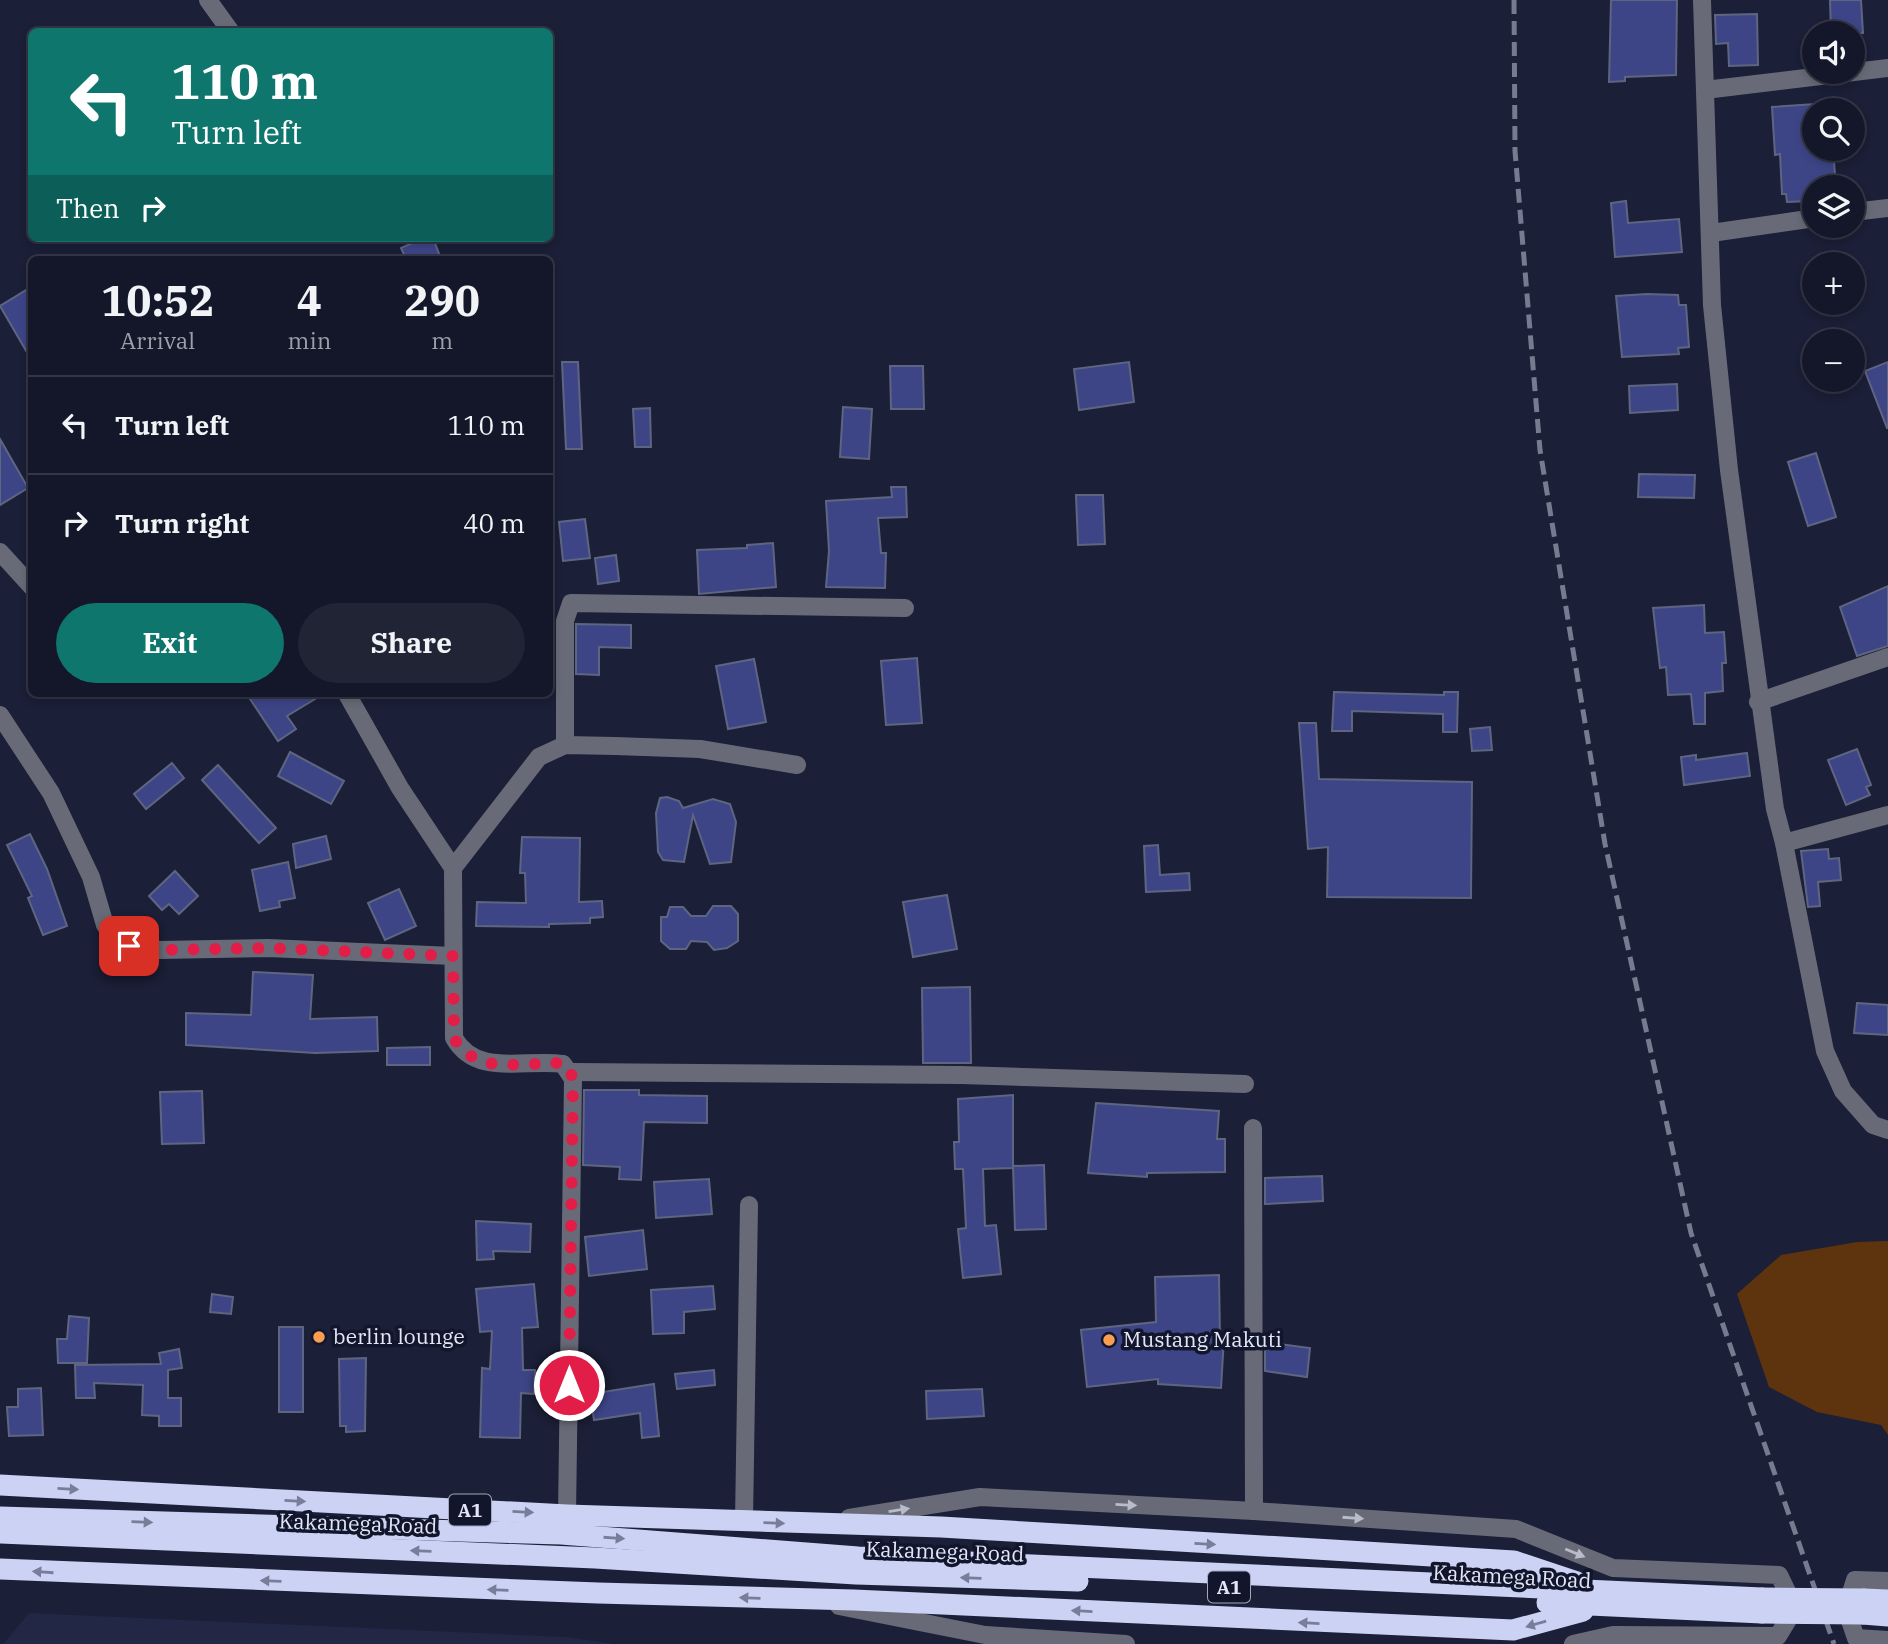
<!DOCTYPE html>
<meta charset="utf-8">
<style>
body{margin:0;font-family:"IBM Plex Serif",serif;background:#212435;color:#f1f3f6;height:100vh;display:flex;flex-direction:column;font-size:26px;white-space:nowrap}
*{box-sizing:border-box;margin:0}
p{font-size:23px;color:#9d9fa8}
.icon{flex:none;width:38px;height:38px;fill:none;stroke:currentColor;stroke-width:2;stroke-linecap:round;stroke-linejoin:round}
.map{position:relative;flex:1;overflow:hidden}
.sheet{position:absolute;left:28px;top:256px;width:525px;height:441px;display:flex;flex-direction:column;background:#141729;border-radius:10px;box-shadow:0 4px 10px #0003,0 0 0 2px #333646}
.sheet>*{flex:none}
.guide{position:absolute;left:28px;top:28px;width:525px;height:214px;border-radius:10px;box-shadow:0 4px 10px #0003,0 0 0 2px #333646;background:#0f766e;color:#fff;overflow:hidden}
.fabs{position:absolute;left:1802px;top:21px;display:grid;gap:14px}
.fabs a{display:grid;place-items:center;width:63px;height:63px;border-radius:50%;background:#141729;box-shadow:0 4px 10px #0003,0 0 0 2px #333646;font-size:35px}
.pin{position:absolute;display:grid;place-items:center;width:60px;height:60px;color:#fff;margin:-30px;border-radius:14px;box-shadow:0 4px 10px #0006}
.me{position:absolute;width:77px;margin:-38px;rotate:0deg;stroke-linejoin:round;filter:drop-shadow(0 0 5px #0008)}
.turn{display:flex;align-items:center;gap:24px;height:147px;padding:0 28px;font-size:32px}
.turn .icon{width:91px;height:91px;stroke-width:2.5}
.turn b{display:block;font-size:49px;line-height:60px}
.then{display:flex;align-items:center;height:66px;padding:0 28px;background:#0003;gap:14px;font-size:26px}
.eta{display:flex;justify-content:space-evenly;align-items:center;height:119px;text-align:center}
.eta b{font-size:42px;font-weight:700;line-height:49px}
.action{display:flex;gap:14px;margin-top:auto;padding:14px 28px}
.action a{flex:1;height:80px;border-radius:42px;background:#0f766e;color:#fff;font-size:28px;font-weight:700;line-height:80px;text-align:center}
.action a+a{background:#212435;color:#f1f3f6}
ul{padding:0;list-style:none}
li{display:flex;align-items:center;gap:21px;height:98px;padding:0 28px;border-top:2px solid #333646}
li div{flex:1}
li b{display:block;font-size:26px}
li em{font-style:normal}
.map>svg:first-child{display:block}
.built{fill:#222745}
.green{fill:#5e340e}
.building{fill:#3d4587;stroke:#5e6581;stroke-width:2}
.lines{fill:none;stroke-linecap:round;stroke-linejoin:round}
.minor{stroke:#686b77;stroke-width:18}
.highway{stroke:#cbd2f3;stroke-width:21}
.rail{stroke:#777b90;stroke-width:5;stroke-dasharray:14 7;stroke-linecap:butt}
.highway-bridge{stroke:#cbd2f3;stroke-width:21}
.oneway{fill:#787d9a}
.oneway2{fill:#b7bbca}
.route{stroke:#e11d48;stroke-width:12;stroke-dasharray:0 21.6}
.poi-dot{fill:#fb9e51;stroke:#12162d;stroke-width:2.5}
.labels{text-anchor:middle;stroke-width:7;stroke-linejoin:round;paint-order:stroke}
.shield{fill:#12162d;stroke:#a4a8ba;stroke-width:2}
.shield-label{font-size:19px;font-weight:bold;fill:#e2e6f7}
.poi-label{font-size:21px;fill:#e2e6f7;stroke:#12162d;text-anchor:start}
.street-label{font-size:21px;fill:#e2e6f7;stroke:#12162d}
</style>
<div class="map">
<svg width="1888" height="1644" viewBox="0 0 1888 1644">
<rect width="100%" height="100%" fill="#1b1f37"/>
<!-- built -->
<polygon class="built" points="29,1613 566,1637 614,1644 3,1644"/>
<!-- green -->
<polygon class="green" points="1888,1241 1888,1435 1881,1425 1817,1412 1769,1387 1737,1294 1781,1255 1857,1242"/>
<!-- building -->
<g class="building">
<polygon points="1611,0 1677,0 1676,75 1625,77 1625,81 1609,82"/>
<polygon points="1830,0 1861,0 1863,33 1831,33"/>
<polygon points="1757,14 1758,65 1729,66 1728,43 1716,44 1715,15"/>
<polygon points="1815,104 1815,149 1833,149 1836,187 1815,187 1815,194 1809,195 1810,201 1787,202 1786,194 1782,194 1780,154 1775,155 1772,107"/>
<polygon points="1626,201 1628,223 1679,219 1682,252 1615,257 1611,203"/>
<polygon points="424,238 433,238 441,259 406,259 401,248"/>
<polygon points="26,290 32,299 32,361 0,306"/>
<polygon points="1647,294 1678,295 1679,305 1686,305 1689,347 1678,348 1679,354 1622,357 1616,296"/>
<polygon points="562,362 578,362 582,449 566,449"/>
<polygon points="1129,362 1134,402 1079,410 1074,369"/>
<polygon points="1888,362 1888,428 1887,428 1865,371"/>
<polygon points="890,366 923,366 924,409 891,409"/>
<polygon points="1677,384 1678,410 1630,413 1629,386"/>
<polygon points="843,407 872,409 869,459 840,457"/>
<polygon points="650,408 651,447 635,447 633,409"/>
<polygon points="0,439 28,488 0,505"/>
<polygon points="1816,453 1836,517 1808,526 1788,462"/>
<polygon points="1639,474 1695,475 1694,498 1638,497"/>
<polygon points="891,487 906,487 907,517 878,518 881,553 886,553 885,588 826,587 829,551 826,501 892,497"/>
<polygon points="1076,495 1103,495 1105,544 1078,545"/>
<polygon points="585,519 590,558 563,561 559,522"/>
<polygon points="773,543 776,587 699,594 697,550 747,548 747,545"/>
<polygon points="616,555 619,581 598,584 595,558"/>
<polygon points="1888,586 1888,646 1857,656 1840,607"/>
<polygon points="1704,605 1705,633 1724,632 1726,663 1722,663 1723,691 1705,693 1705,724 1694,724 1691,694 1668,695 1666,667 1660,668 1653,608"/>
<polygon points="576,624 631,625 631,648 599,647 599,675 576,674"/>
<polygon points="917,658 922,723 886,725 881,661"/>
<polygon points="754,659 766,722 728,729 716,666"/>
<polygon points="1334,692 1444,695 1444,692 1458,692 1457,732 1443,732 1443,714 1352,711 1352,731 1332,731"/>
<polygon points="246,693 325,693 287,716 296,729 278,741"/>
<polygon points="1299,723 1316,723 1319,779 1472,782 1471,898 1327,897 1328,847 1308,849"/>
<polygon points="1490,727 1492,750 1472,751 1470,729"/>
<polygon points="1857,749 1871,785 1866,787 1870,795 1846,805 1828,760"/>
<polygon points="290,752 344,781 331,804 278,776"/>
<polygon points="1747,753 1750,776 1684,785 1681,757 1696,755 1696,760"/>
<polygon points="172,763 184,778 146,809 134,794"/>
<polygon points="218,765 276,828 259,843 202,780"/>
<polygon points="667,797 679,801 683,808 713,799 730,804 736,822 731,862 710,864 693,815 684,862 663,860 658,852 656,813 660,798"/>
<polygon points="30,834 47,869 67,926 43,935 28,898 32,896 7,845"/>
<polygon points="326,836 331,859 296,868 293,844"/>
<polygon points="522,837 580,838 579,902 602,901 603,917 590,918 590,923 549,924 549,927 476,926 477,902 526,903 525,873 520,873"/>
<polygon points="1158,845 1160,875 1189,873 1190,890 1146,892 1144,846"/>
<polygon points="1828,849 1829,859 1839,858 1841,880 1818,882 1820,906 1808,907 1801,851"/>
<polygon points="288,862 295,898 279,901 280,907 260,911 252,870"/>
<polygon points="175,871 198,896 179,914 169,904 162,910 149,896"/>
<polygon points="399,889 416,926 385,940 368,903"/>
<polygon points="947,895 957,949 913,957 903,902"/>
<polygon points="713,906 731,906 738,914 738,941 727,948 714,950 707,942 691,941 686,949 670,949 661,941 661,917 667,917 670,907 683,907 691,916 706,916"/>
<polygon points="253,972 313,975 310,1019 377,1017 378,1051 315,1053 186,1045 186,1013 251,1015"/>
<polygon points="970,987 971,1063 923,1063 922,988"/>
<polygon points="1857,1003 1888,1005 1888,1035 1854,1033"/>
<polygon points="430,1047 430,1065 387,1065 387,1048"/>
<polygon points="584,1090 639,1090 639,1095 707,1096 707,1123 644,1122 641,1180 619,1179 620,1167 583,1165"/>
<polygon points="202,1091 204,1143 162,1144 160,1092"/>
<polygon points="1013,1095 1013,1168 983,1169 985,1226 996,1225 1001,1274 963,1278 958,1229 966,1228 963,1169 955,1169 954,1142 959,1142 958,1099"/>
<polygon points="1096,1103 1219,1111 1217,1139 1225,1139 1225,1172 1147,1173 1147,1177 1088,1173"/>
<polygon points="1044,1165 1046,1229 1015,1230 1013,1166"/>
<polygon points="1322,1176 1323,1201 1265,1204 1265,1178"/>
<polygon points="709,1179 712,1214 656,1218 654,1182"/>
<polygon points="476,1221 531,1224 530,1252 493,1251 494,1259 477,1260"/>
<polygon points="643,1230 647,1269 589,1276 585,1237"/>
<polygon points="1219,1275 1220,1338 1224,1338 1221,1388 1158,1384 1158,1379 1087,1387 1081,1330 1156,1322 1155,1277"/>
<polygon points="534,1284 538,1327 522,1328 523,1370 535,1370 534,1394 521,1393 520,1438 480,1437 482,1368 490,1369 492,1331 480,1332 476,1289"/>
<polygon points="713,1286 715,1309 684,1312 684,1333 653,1334 651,1290"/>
<polygon points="212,1294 233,1297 231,1314 210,1312"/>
<polygon points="69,1316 89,1318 87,1363 58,1363 57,1339 67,1339"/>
<rect x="279" y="1327" width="24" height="85"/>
<polygon points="1265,1342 1310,1348 1307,1377 1265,1371"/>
<polygon points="179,1349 182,1368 168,1370 168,1398 181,1398 181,1426 159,1426 159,1416 142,1415 143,1385 94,1383 95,1398 76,1398 75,1365 161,1364 159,1353"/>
<polygon points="366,1358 365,1431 346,1432 346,1426 340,1426 339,1359"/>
<polygon points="714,1370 715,1385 677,1389 675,1374"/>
<polygon points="654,1384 659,1436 642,1438 640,1413 594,1420 590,1394"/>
<polygon points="41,1388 43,1435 9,1436 7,1407 18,1407 18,1389"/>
<polygon points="982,1389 984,1416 927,1419 926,1391"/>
</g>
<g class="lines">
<!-- minor -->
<g class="minor">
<polyline points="208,0 231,32"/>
<polyline points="1702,0 1712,305 1729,470 1775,809 1784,843 1888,815"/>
<polyline points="1705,90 1888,68"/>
<polyline points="1853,212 1888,208"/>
<polyline points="1711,233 1815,218"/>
<polyline points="0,552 32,587"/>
<polyline points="347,694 400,788 453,868"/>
<polyline points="1758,702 1888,657"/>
<polyline points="0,715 51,793 91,877 105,925 114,938 129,946 160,950 268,948 453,956"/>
<polyline points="565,745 565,621 571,603 905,608"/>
<polyline points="1784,843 1825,1051 1843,1091 1873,1125 1888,1130"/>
<polyline points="571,1072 961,1075 1245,1084"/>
<polyline points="1253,1128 1254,1511"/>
<path d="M567,1515L573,1079L563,1064C526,1058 477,1078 454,1038L453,868L539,757L565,745L615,746L700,749L797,765"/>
<polyline points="849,1518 980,1497 1254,1511 1516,1529 1613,1568 1779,1575 1795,1608 1778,1636 1613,1635 1573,1644"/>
<polyline points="744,1521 749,1205"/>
<polyline points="1888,1581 1855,1580 1846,1609 1856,1638 1888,1640"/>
<polyline points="839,1606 985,1635 1126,1644"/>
</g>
<!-- highway -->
<g class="highway">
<polyline points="0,1485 567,1515 941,1527 1332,1550 1514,1561 1577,1582"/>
<polyline points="0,1517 561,1534 858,1557 1762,1598"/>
<polyline points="0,1533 595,1558 856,1574 1078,1581"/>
<polyline points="0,1569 598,1593 854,1600 1513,1630 1583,1611"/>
<polyline points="1864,1599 1888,1600"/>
<polyline points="1547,1603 1762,1613"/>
<polyline points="1863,1614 1888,1616"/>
</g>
<!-- rail -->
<polyline class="rail" points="1514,0 1515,151 1540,450 1605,844 1691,1233 1834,1644"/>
<!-- highway-bridge -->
<g class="highway-bridge">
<polyline points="1762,1598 1864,1599"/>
<polyline points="1762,1613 1863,1614"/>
</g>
</g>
<!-- one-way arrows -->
<defs><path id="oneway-solid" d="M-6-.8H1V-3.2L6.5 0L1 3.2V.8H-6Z" transform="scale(1.75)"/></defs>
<g class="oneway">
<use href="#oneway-solid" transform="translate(68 1489) rotate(3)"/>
<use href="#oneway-solid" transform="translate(295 1501) rotate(3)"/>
<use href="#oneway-solid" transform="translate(523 1512) rotate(3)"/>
<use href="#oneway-solid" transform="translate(142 1522) rotate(2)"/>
<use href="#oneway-solid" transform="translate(774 1523) rotate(2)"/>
<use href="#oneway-solid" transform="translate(614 1538) rotate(4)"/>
<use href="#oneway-solid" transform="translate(1205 1544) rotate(3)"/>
<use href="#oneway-solid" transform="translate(421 1551) rotate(-178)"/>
<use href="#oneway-solid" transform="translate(43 1572) rotate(-176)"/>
<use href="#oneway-solid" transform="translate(971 1578) rotate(-178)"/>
<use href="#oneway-solid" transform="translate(271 1581) rotate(-178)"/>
<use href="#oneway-solid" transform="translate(498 1590) rotate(-178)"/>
<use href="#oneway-solid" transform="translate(750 1598) rotate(-178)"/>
<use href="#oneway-solid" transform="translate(1082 1611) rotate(-177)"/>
<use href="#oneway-solid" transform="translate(1309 1623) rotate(-177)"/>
<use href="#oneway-solid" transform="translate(1536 1624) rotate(164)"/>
</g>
<g class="oneway2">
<use href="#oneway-solid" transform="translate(1126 1505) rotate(3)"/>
<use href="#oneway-solid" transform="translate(899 1510) rotate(-9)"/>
<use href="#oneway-solid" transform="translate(1353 1518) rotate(4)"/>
<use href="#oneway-solid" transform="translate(1575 1553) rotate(22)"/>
</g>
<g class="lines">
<!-- route -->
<path class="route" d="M129,946L160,950L268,948L453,956L454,1038C474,1075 521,1063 556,1063L568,1066L573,1079L569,1385"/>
</g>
<!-- markers -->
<g class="poi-dot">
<circle cx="319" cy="1337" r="7"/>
<circle cx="1109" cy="1340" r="7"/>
</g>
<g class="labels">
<!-- shield labels -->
<g class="shield">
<rect x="449" y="1494.5" width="42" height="31" rx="5"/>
<rect x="1208" y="1571.5" width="42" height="31" rx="5"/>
</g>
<g class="shield-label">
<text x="470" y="1517">A1</text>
<text x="1229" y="1594">A1</text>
</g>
<!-- poi labels -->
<g class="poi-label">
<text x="333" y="1344">berlin lounge</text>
<text x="1123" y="1347">Mustang Makuti</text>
</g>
<!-- street labels -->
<g class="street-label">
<text transform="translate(358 1524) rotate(2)" y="7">Kakamega Road</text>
<text transform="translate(945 1552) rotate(2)" y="7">Kakamega Road</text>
<text transform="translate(1512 1577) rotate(3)" y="7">Kakamega Road</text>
</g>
</g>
</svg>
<div class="fabs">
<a><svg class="icon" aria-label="sound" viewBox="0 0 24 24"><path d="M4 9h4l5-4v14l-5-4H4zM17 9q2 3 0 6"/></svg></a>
<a><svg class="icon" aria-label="search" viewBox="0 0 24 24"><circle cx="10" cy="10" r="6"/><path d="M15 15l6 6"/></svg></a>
<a><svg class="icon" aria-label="layers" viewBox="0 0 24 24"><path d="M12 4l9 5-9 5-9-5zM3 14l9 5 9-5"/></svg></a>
<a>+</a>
<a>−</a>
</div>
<div class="pin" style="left:129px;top:946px;background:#d93025"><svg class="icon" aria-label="arrive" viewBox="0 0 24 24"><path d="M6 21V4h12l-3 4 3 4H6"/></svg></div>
<svg class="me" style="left:569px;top:1385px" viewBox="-20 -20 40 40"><circle r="17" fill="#e11d48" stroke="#fff" stroke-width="3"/><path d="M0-11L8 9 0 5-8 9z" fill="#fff"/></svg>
<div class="guide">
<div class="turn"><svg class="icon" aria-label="left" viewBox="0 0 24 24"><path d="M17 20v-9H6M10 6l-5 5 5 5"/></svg><div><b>110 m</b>Turn left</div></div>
<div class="then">Then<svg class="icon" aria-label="right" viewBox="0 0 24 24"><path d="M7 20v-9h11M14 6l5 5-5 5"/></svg></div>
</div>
<section class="sheet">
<div class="eta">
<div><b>10:52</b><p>Arrival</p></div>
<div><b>4</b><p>min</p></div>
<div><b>290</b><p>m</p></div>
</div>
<ul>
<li><svg class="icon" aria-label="left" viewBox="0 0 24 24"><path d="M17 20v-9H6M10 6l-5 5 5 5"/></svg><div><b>Turn left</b></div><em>110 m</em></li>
<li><svg class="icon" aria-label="right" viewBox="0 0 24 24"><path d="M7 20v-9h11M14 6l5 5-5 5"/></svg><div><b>Turn right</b></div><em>40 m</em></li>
</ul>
<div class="action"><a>Exit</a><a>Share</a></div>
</section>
</div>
